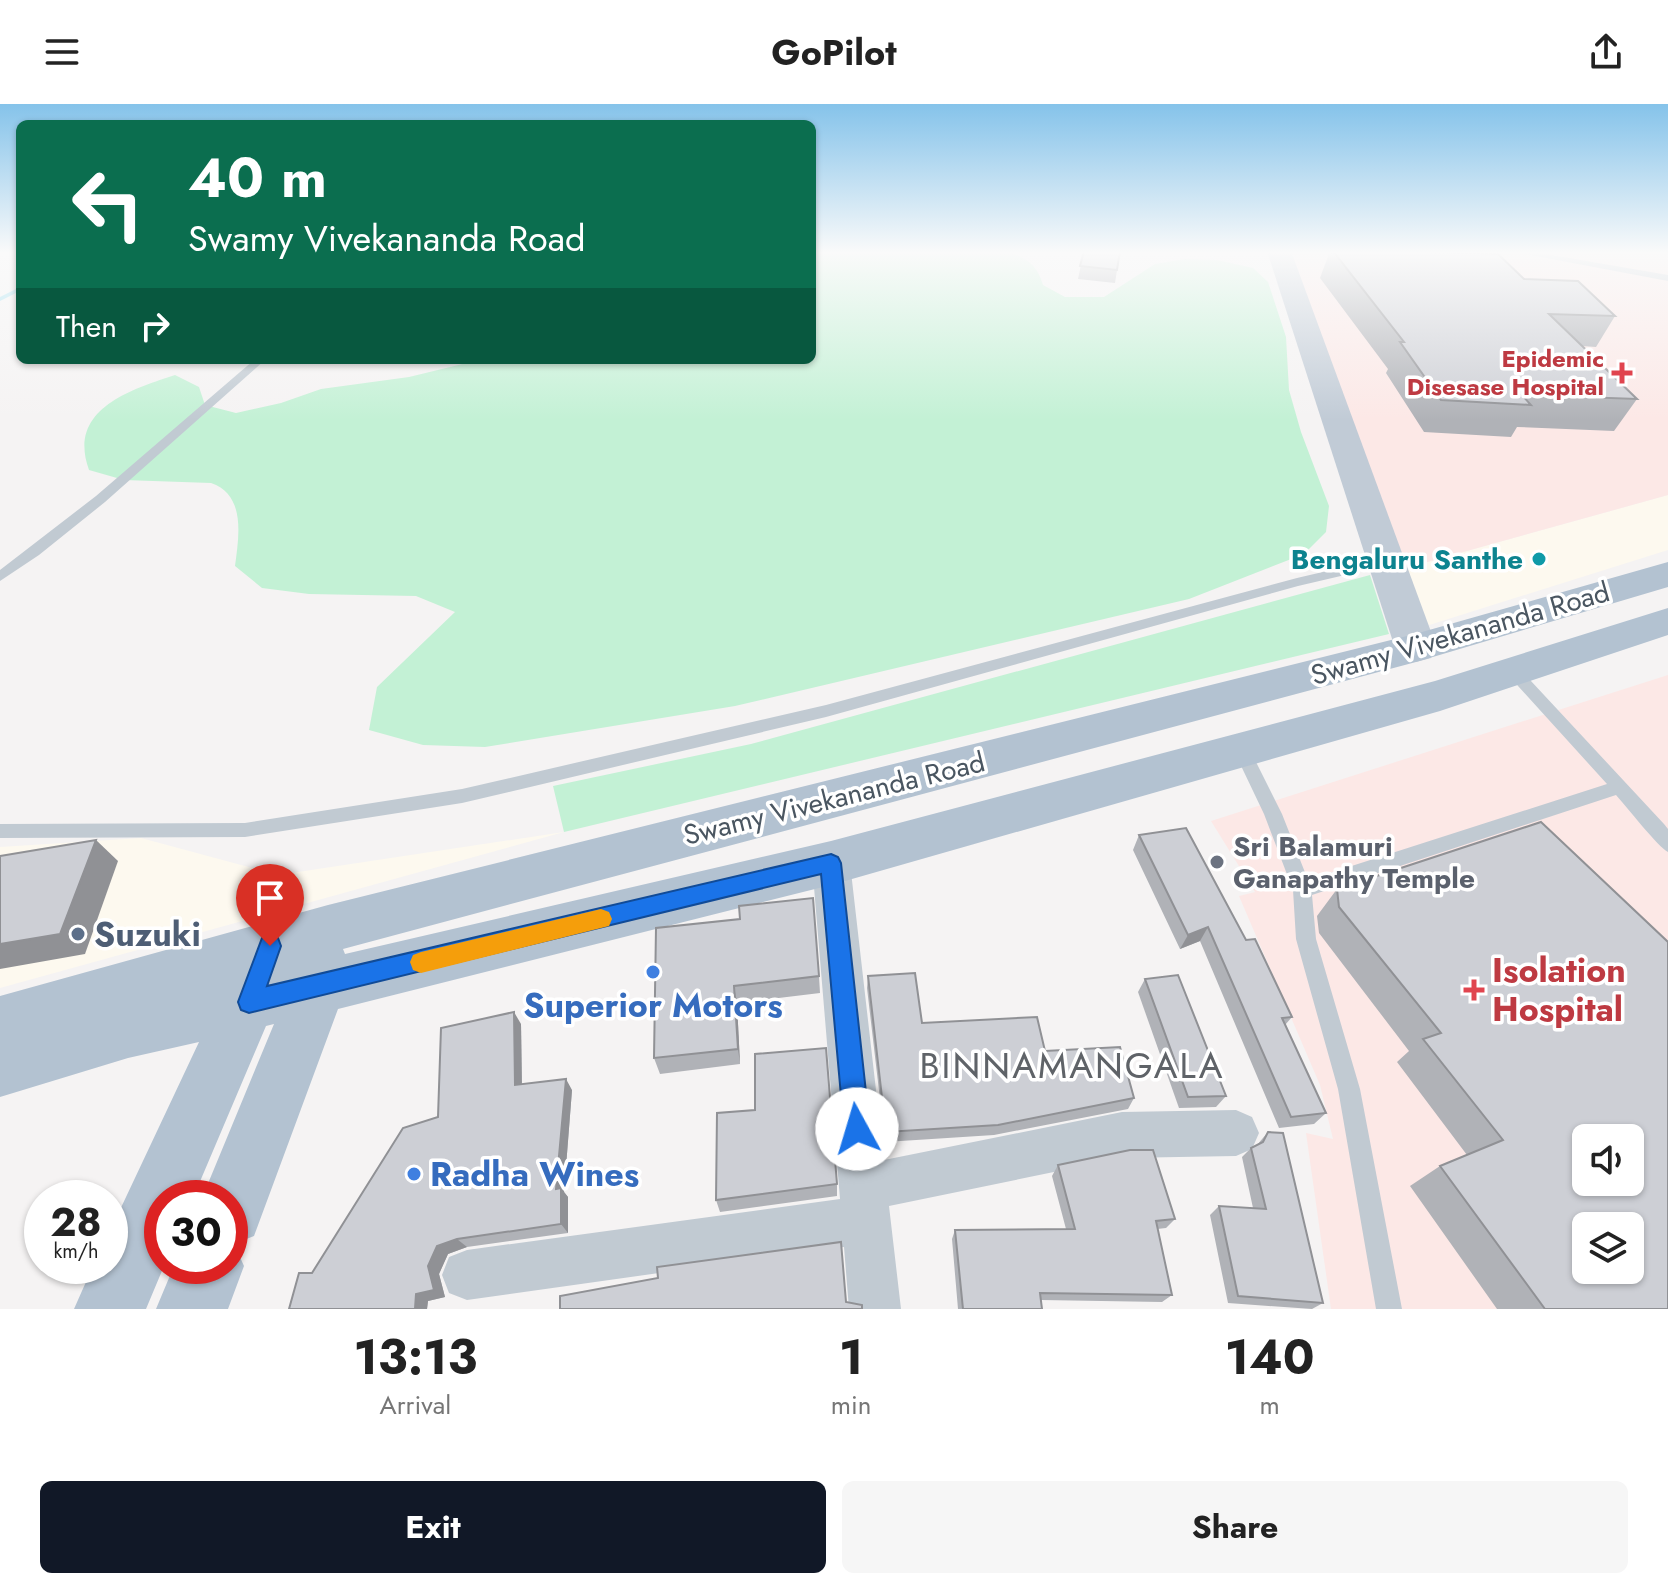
<!DOCTYPE html>
<style>
body{margin:0;font-family:Jost,sans-serif;background:#f6f6f6;color:#222;height:100vh;display:flex;flex-direction:column;font-size:30px;white-space:nowrap}
*{box-sizing:border-box;margin:0}
p{font-size:26px;color:#767676}
.icon{flex:none;width:44px;height:44px;fill:none;stroke:currentColor;stroke-width:2;stroke-linecap:round;stroke-linejoin:round}
.map{position:relative;height:1205px;overflow:hidden}
.drawer{display:flex;flex-direction:column;background:#fff;flex:1}
.drawer>*{flex:none}
.top-card{position:absolute;left:16px;top:16px;width:800px;height:244px;border-radius:12px;box-shadow:0 2px 6px #0004;background:#0b6e4f;color:#fff;overflow:hidden}
.controls{position:absolute;left:1572px;top:1020px;display:grid;gap:16px}
.controls a{display:grid;place-items:center;width:72px;height:72px;border-radius:12px;background:#fff;box-shadow:0 2px 6px #0004;font-size:40px}
.speed{position:absolute;left:24px;top:1076px;display:flex;gap:16px;font-size:40px;font-weight:700;text-align:center}
.speed>*{display:grid;place-content:center;width:104px;height:104px;border-radius:50%;background:#fff;box-shadow:0 2px 6px #0004;line-height:1}
.speed small{font-size:20px;font-weight:400}
.speed .limit{border:12px solid #d22;background:#fff;color:#111}
.pin{position:absolute;display:grid;place-items:center;width:68px;height:68px;color:#fff;margin:-82px -34px;border-radius:50% 50% 50% 0;rotate:-45deg;box-shadow:0 0 8px #0007}
.pin .icon{rotate:45deg}
.me{position:absolute;width:88px;margin:-44px;rotate:354deg;stroke-linejoin:round;filter:drop-shadow(0 0 6px #0008)}
.turn{display:flex;align-items:center;gap:28px;height:168px;padding:0 40px;font-size:36px}
.turn .icon{width:104px;height:104px;stroke-width:2.5}
.turn b{display:block;font-size:56px;line-height:68px}
.then{display:flex;align-items:center;height:76px;padding:0 40px;background:#0003;gap:16px;font-size:30px}
.eta{display:flex;justify-content:space-evenly;align-items:center;height:136px;text-align:center}
.eta b{font-size:48px;font-weight:700;line-height:56px}
.cta{display:flex;gap:16px;margin-top:auto;padding:16px 40px}
.cta a{flex:1;height:92px;border-radius:12px;background:#111827;color:#fff;font-size:32px;font-weight:700;line-height:92px;text-align:center}
.cta a+a{background:#f6f6f6;color:#222}
header{display:flex;justify-content:space-between;align-items:center;height:104px;padding:0 40px;background:#fff;font-size:36px;font-weight:700}
.map>svg:first-child{display:block}
.commercial{fill:#fdf9ef}
.medical{fill:#fce8e6;fill-rule:evenodd}
.green{fill:#c3f1d5}
.lines{fill:none;stroke-linecap:round;stroke-linejoin:round}
.stream{fill:#90daee;fill-rule:evenodd}
.lane{fill:#c1cad2;fill-rule:evenodd}
.street{fill:#c1cad2;fill-rule:evenodd}
.secondary{fill:#c1cbd6;fill-rule:evenodd}
.primary{fill:#b3c2d1;fill-rule:evenodd}
.wall{fill:#b0b2b7}
.shaded-wall{fill:#909195}
.building{fill:#cdcfd5;stroke:#909195;stroke-width:2;fill-rule:evenodd}
.route{fill:#1a73e8;stroke:#114b97;stroke-width:2}
.slow{fill:#f59e0b}
.health-dot{fill:#e0444e;stroke:#fff;stroke-width:3}
.culture-dot{fill:#0f9aa8;stroke:#fff;stroke-width:3}
.worship-dot{fill:#6b7280;stroke:#fff;stroke-width:3}
.service-dot{fill:#5c6f8a;stroke:#fff;stroke-width:3}
.shop-dot{fill:#3f7fe0;stroke:#fff;stroke-width:3}
.labels{text-anchor:middle;stroke-width:7;stroke-linejoin:round;paint-order:stroke}
.far-health-label{font-size:24px;font-weight:bold;fill:#be3a42;stroke:#fff;text-anchor:end}
.culture-label{font-size:28px;font-weight:bold;fill:#0d838f;stroke:#fff;text-anchor:end}
.street-label{font-size:28px;fill:#4a5661;stroke:#fff}
.worship-label{font-size:28px;font-weight:bold;fill:#5b616d;stroke:#fff;text-anchor:start}
.near-service-label{font-size:34px;font-weight:bold;fill:#4e5e75;stroke:#fff;text-anchor:start}
.near-health-label{font-size:34px;font-weight:bold;fill:#be3a42;stroke:#fff;text-anchor:start}
.near-shop-label{font-size:34px;font-weight:bold;fill:#366cbe;stroke:#fff}
.near-neighbourhood-label{font-size:36px;letter-spacing:2px;fill:#5f6368;stroke:#fff}
</style>
<header><svg class="icon" aria-label="menu" viewBox="0 0 24 24"><path d="M4 6h16M4 12h16M4 18h16"/></svg>GoPilot<svg class="icon" aria-label="share" viewBox="0 0 24 24"><path d="M12 15V3M7 8l5-5 5 5M5 13v7h14v-7"/></svg></header>
<div class="map">
<svg width="1668" height="1205" viewBox="0 0 1668 1205">
<rect width="100%" height="100%" fill="#f5f3f3"/>
<!-- commercial -->
<g class="commercial">
<polygon points="1668,391 1668,446 1426,522 1406,464"/>
<polygon points="564,728 0,884 0,743 141,734 278,771"/>
</g>
<!-- medical -->
<g class="medical">
<polygon points="1291,147 1668,147 1668,391 1406,464 1296,168"/>
<path d="M1668,571V1205H1331L1306,1029L1333,1035L1320,981L1239,792L1255,788L1211,717ZM1586,1034H1630V1078H1586ZM1586,1122H1630V1166H1586Z"/>
</g>
<!-- green -->
<g class="green">
<path d="M812,147H1006C1026,154 1037,160 1043,181L1065,193H1104L1155,160L1185,155L1217,156L1253,164L1268,178L1286,233L1289,286L1301,328L1329,402L1326,428L1304,450L1189,495L735,602L485,643L423,641L369,626L377,583L455,508L416,492L309,490L262,484L235,462C239,432 246,391 211,379L124,376L89,366C67,306 129,286 175,271L199,283L205,301L236,309L281,299L321,285L409,273L479,256H812Z"/>
<polygon points="1370,471 1389,530 564,728 553,682 751,640"/>
</g>
<g class="lines">
<!-- stream -->
<polygon class="stream" points="20,183 20,187 0,197 0,193"/>
<!-- lane -->
<g class="lane">
<polygon points="1509,147 1528,147 1668,171 1668,177"/>
<polygon points="254,256 265,256 105,398 39,451 0,477 0,466 96,392"/>
<polygon points="1387,453 1392,454 1392,460 1298,482 826,613 462,699 245,733 0,734 0,720 245,719 462,685 826,601 1297,474"/>
<path d="M1513,562L1518,563L1664,720L1668,725V748C1659,744 1626,702 1616,691L1312,791L1316,835L1360,985L1402,1205H1376L1338,985L1296,835L1293,786L1264,710L1233,645L1235,640H1247L1282,710L1308,776L1607,680L1508,571L1505,567L1508,563Z"/>
</g>
<!-- street -->
<polygon class="street" points="831,743 844,748 850,759 884,1056 1122,1008 1236,1006 1252,1013 1259,1029 1252,1045 1236,1052 1122,1054 889,1102 901,1205 849,1205 844,1143 467,1196 449,1189 442,1171 449,1153 467,1146 840,1095 812,759 818,748"/>
<!-- secondary -->
<polygon class="secondary" points="1267,147 1291,147 1437,544 1431,554 1416,558 1401,554 1395,544"/>
<!-- primary -->
<polygon class="primary" points="1668,458 1668,483 1416,558 343,845 345,850 831,737 1435,577 1668,504 1668,531 1440,607 831,781 338,905 254,1132 234,1140 244,1162 228,1205 156,1205 174,1162 230,1162 230,1094 202,1094 274,920 266,922 193,1094 162,1094 164,1162 146,1205 74,1205 93,1162 110,1162 110,1127 199,938 128,954 0,993 0,892 328,801 1415,530"/>
</g>
<!-- wall -->
<g class="wall">
<polygon points="1084,147 1117,166 1115,179 1078,175"/>
<polygon points="1330,147 1390,147 1524,175 1615,212 1596,243 1582,242 1637,295 1614,327 1517,323 1511,333 1424,328 1386,269 1388,265 1320,174"/>
<polygon points="1139,731 1246,836 1292,913 1285,921 1326,1009 1314,1020 1279,1024 1200,837 1180,845 1133,746"/>
<polygon points="1337,785 1668,1205 1497,1205 1410,1082 1440,1062 1467,1051 1397,958 1409,947 1319,829 1317,812"/>
<polygon points="656,824 819,872 820,889 737,899 740,960 660,970 654,954"/>
<polygon points="868,872 922,919 1045,947 1134,994 1128,1005 994,1031 885,1038 867,884"/>
<polygon points="1145,875 1226,992 1216,1003 1179,1004 1138,888"/>
<polygon points="521,920 522,980 572,986 564,1088 568,1093 568,1129 467,1143 448,1150 439,1170 445,1193 428,1197 427,1205 289,1205 312,1169 438,1013"/>
<polygon points="1268,1028 1323,1199 1312,1205 1228,1199 1210,1111 1219,1102 1253,1104 1242,1053 1251,1044 1257,1041"/>
<polygon points="1058,1061 1175,1115 1166,1124 1157,1125 1172,1191 1162,1198 1041,1196 1042,1205 958,1205 952,1135 955,1126 1066,1125 1052,1072"/>
<polygon points="837,1080 837,1092 720,1108 716,1096"/>
</g>
<!-- shaded-wall -->
<g class="shaded-wall">
<polygon points="96,736 118,757 85,850 0,865 0,840"/>
<polygon points="1208,823 1200,837 1180,845 1188,831"/>
<polygon points="734,882 737,899 740,960 738,945"/>
<polygon points="514,908 521,920 522,992 515,981"/>
<polygon points="566,975 572,986 564,1088 568,1093 568,1129 561,1120 556,1085"/>
<polygon points="457,1135 467,1143 448,1150 439,1170 445,1193 428,1197 427,1205 415,1205 416,1190 437,1142"/>
</g>
<!-- building -->
<g class="building">
<polygon points="1084,147 1120,147 1117,166 1080,162"/>
<polygon points="1333,147 1390,147 1498,150 1524,175 1578,177 1615,212 1549,210 1637,295 1522,291 1531,301 1441,296 1400,238 1404,238"/>
<path d="M1541,718L1668,838V1205H1545L1440,1062L1503,1036L1423,935L1441,929L1339,803L1337,785ZM1586,1034H1630V1078H1586ZM1586,1122H1630V1166H1586Z"/>
<polygon points="1186,724 1246,836 1255,835 1292,913 1282,914 1326,1009 1291,1013 1208,823 1188,831 1139,731"/>
<polygon points="96,736 60,830 0,840 0,752"/>
<polygon points="813,794 819,872 734,882 738,945 654,954 656,824 740,815 739,802"/>
<polygon points="915,869 922,919 1037,913 1045,947 1120,943 1134,994 998,1021 886,1028 868,872"/>
<polygon points="1178,871 1226,992 1188,993 1145,875"/>
<polygon points="514,908 515,981 566,975 556,1085 561,1084 561,1120 457,1135 437,1142 428,1162 434,1186 416,1190 415,1205 289,1205 299,1169 312,1169 403,1024 438,1013 441,924"/>
<polygon points="826,944 837,1080 716,1096 717,1009 755,1006 755,950"/>
<polygon points="1268,1028 1283,1029 1323,1199 1238,1192 1219,1102 1266,1105 1251,1044 1263,1038"/>
<polygon points="1130,1046 1153,1046 1175,1115 1156,1117 1172,1191 1040,1189 1042,1205 963,1205 955,1126 1075,1125 1058,1061"/>
<polygon points="841,1138 846,1198 862,1201 862,1205 560,1205 560,1192 658,1174 657,1163"/>
</g>
<!-- sky -->
<linearGradient id="sky" x2="0" y2="1"><stop stop-color="#85c3ea"/><stop offset="0.47" stop-color="#fafafa"/><stop offset="1" stop-color="#fafafa" stop-opacity="0"/></linearGradient>
<rect width="1668" height="316" fill="url(#sky)"/>
<!-- route -->
<polygon class="route" points="831,750 838,753 841,759 870,1025 867,1034 857,1038 848,1034 844,1025 821,770 249,909 241,906 238,898 262,834 270,831 278,834 281,842 267,882"/>
<!-- slow -->
<polygon class="slow" points="601,805 609,808 612,815 609,822 421,869 413,866 410,858 413,851 421,848"/>
<!-- markers -->
<g class="health-dot">
<path d="M1618 257h8v8h8v8h-8v8h-8v-8h-8v-8h8z"/>
<path d="M1470 874h8v8h8v8h-8v8h-8v-8h-8v-8h8z"/>
</g>
<circle class="culture-dot" cx="1539" cy="455" r="8"/>
<circle class="worship-dot" cx="1217" cy="758" r="8"/>
<circle class="service-dot" cx="78" cy="830" r="8"/>
<g class="shop-dot">
<circle cx="653" cy="868" r="8"/>
<circle cx="414" cy="1070" r="8"/>
</g>
<g class="labels">
<!-- far-health labels -->
<g class="far-health-label">
<text x="1604" y="263">Epidemic<tspan x="1604" dy="28">Disesase Hospital</tspan></text>
</g>
<!-- culture labels -->
<g class="culture-label">
<text x="1523" y="465">Bengaluru Santhe</text>
</g>
<!-- street labels -->
<g class="street-label">
<text transform="translate(1460 529) rotate(-16)" y="10">Swamy Vivekananda Road</text>
<text transform="translate(834 694) rotate(-14)" y="10">Swamy Vivekananda Road</text>
</g>
<!-- worship labels -->
<g class="worship-label">
<text x="1233" y="752">Sri Balamuri<tspan x="1233" dy="32">Ganapathy Temple</tspan></text>
</g>
<!-- near-service labels -->
<g class="near-service-label">
<text x="94" y="842">Suzuki</text>
</g>
<!-- near-health labels -->
<g class="near-health-label">
<text x="1492" y="878">Isolation<tspan x="1492" dy="39">Hospital</tspan></text>
</g>
<!-- near-shop labels -->
<g class="near-shop-label">
<text x="653" y="913">Superior Motors</text>
<text x="430" y="1082" text-anchor="start">Radha Wines</text>
</g>
<!-- near-neighbourhood labels -->
<g class="near-neighbourhood-label">
<text x="1072" y="974">BINNAMANGALA</text>
</g>
</g>
</svg>
<div class="controls">
<a><svg class="icon" aria-label="sound" viewBox="0 0 24 24"><path d="M4 9h4l5-4v14l-5-4H4zM17 9q2 3 0 6"/></svg></a>
<a><svg class="icon" aria-label="layers" viewBox="0 0 24 24"><path d="M12 4l9 5-9 5-9-5zM3 14l9 5 9-5"/></svg></a>
</div>
<div class="speed"><div>28<small>km/h</small></div><div class="limit">30</div></div>
<div class="pin" style="left:270px;top:842px;background:#d93025"><svg class="icon" aria-label="arrive" viewBox="0 0 24 24"><path d="M6 21V4h12l-3 4 3 4H6"/></svg></div>
<svg class="me" style="left:857px;top:1025px" viewBox="-20 -20 40 40"><circle r="19" fill="#fff"/><path d="M0-13L10 11 0 6-10 11z" fill="#1a73e8"/></svg>
<div class="top-card">
<div class="turn"><svg class="icon" aria-label="left" viewBox="0 0 24 24"><path d="M17 20v-9H6M10 6l-5 5 5 5"/></svg><div><b>40 m</b>Swamy Vivekananda Road</div></div>
<div class="then">Then<svg class="icon" aria-label="right" viewBox="0 0 24 24"><path d="M7 20v-9h11M14 6l5 5-5 5"/></svg></div>
</div>
</div>
<section class="drawer">
<div class="eta">
<div><b>13:13</b><p>Arrival</p></div>
<div><b>1</b><p>min</p></div>
<div><b>140</b><p>m</p></div>
</div>
<div class="cta"><a>Exit</a><a>Share</a></div>
</section>
